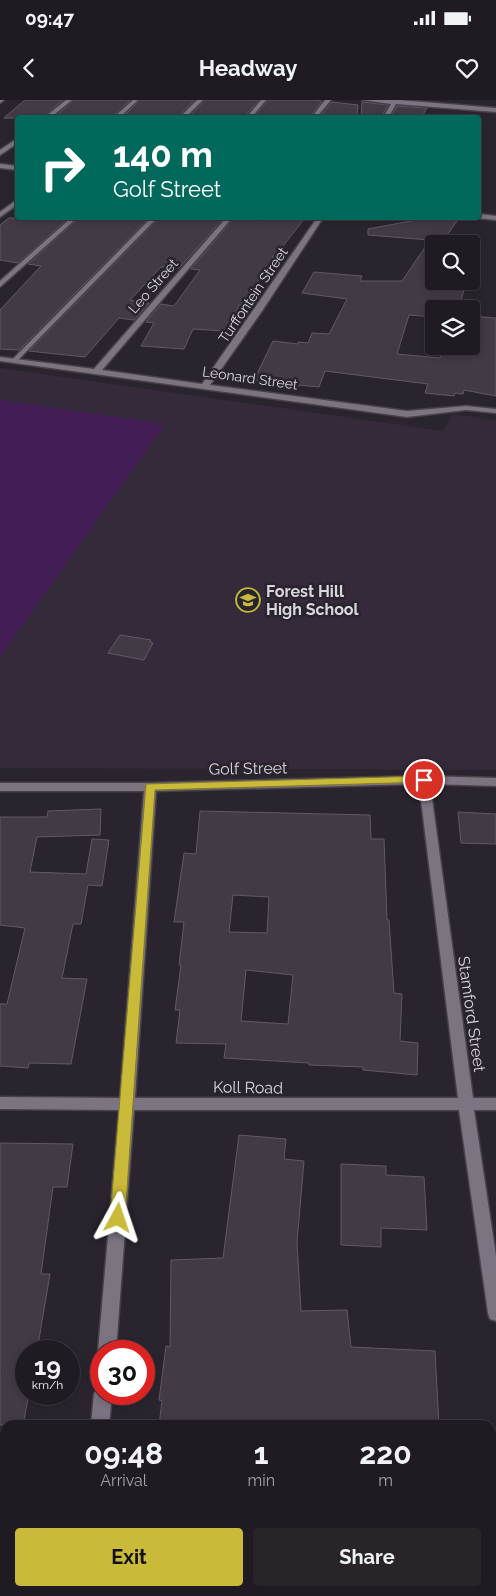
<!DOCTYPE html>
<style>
body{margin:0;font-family:Raleway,sans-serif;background:#28242a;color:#f1f3f6;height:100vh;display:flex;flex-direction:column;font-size:19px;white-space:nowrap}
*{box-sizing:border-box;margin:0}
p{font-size:16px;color:#a2a1a5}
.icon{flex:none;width:28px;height:28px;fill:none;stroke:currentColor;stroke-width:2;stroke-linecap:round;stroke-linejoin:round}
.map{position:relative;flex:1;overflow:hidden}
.panel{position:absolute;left:0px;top:1320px;width:496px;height:176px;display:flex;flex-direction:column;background:#201b22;border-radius:15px 15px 0 0;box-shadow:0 2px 8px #0003,0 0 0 1px #3d3940}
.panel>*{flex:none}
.guide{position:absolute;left:15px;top:15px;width:466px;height:105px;border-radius:5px;box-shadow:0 2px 8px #0003,0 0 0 1px #3d3940;background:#00695c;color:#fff;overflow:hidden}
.fabs{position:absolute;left:425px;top:135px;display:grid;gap:10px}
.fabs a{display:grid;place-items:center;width:55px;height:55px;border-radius:5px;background:#201b22;box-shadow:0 2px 8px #0003,0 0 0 1px #3d3940;font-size:25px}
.speed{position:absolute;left:15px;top:1240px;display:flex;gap:10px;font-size:25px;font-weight:700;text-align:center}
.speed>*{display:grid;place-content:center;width:65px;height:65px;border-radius:50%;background:#201b22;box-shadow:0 2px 8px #0003,0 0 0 1px #3d3940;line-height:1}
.speed small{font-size:12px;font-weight:400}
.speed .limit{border:8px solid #d22;background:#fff;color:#111}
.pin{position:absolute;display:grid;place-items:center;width:42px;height:42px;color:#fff;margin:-21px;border:2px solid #fff;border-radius:50%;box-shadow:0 1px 5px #0007}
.me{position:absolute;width:55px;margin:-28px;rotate:5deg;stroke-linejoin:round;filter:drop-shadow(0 0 4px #0008)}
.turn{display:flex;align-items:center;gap:18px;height:105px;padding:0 15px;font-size:22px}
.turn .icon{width:65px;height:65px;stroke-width:2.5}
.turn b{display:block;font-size:35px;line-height:42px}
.eta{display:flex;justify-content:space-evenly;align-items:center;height:85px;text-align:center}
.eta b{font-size:30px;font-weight:700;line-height:35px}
.action{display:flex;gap:10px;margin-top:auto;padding:10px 15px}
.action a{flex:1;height:58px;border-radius:5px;background:#caba3a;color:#111;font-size:20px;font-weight:700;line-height:58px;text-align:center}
.action a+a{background:#28242a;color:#f1f3f6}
.status{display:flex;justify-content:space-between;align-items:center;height:35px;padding:0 25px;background:#201b22;direction:ltr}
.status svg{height:14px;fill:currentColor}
header{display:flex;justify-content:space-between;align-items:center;height:65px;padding:0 15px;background:#201b22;font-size:22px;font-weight:700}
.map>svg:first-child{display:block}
.built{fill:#342a3a}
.green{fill:#431e56}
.building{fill:#423b46;stroke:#615a66;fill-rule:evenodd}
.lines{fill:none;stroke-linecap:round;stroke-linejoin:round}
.lane-casing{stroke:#47414a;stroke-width:3}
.street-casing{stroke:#47414a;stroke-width:3}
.lane{fill:#7c7480;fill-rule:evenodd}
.street{fill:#7c7480;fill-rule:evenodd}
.route{fill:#caba3a;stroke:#837926}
.labels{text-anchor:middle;stroke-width:5;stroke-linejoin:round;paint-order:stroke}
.far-street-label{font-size:14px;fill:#dad6dd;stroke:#2a242e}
.poi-label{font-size:16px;font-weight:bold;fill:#dad6dd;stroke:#2a242e;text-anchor:start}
.street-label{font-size:16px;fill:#dad6dd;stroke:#2a242e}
</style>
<div class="status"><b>09:47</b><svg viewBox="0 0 49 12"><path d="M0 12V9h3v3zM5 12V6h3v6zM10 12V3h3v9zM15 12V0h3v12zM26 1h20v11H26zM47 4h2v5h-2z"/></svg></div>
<header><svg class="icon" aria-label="back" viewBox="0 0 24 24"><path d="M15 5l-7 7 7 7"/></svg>Headway<svg class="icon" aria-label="heart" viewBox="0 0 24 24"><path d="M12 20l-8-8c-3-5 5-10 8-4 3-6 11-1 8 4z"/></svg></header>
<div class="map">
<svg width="496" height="1496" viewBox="0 0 496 1496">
<rect width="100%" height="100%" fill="#2a242e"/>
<!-- built -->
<polygon class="built" points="0,268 443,331 452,314 496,320 496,670 0,668"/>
<!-- green -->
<polygon class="green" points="0,300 165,324 0,557"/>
<!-- building -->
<g class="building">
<polygon points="25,0 63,0 42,18 4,18"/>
<polygon points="74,0 130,0 111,18 54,18"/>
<polygon points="140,0 194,0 177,18 122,18"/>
<polygon points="205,0 259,0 245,16 241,18 188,18"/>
<polygon points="268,0 314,0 322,1 309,18 254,17"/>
<polygon points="362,1 363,2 388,5 381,18 361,18"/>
<polygon points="332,2 358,5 357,18 319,18"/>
<polygon points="397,6 427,8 421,18 390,18"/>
<polygon points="9,118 69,118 18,163 0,160 0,125"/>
<polygon points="79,118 149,118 19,250 0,249 0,210 41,166 28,164"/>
<polygon points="159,118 224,118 179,168 161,167 130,200 149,203 134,220 119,218 85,257 29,251"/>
<polygon points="234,118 258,121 260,118 305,118 275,156 273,156 271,163 250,192 246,206 239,205 234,217 224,231 193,229 184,249 141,246 154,223 146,222 161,204 174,206 200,170 191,169"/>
<polygon points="427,118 457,121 443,141 434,141 434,181 467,181 458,209 434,209 434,217 409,215 397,254 440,258 443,246 471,246 471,216 496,218 496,296 464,290 463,294 455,293 454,296 425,293 428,284 325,271 319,287 299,285 298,287 256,281 257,278 255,278 273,241 298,244 298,242 308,243 312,233 329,234 347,199 302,193 314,172 362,176 360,181 402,181 430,140 368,135 368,129"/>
<polygon points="120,535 151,540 150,542 153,543 144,560 108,553"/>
<polygon points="101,709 100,735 37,737 30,772 86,774 92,739 109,740 102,786 88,785 81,824 73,824 62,878 87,879 71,964 29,963 28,968 0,966 0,904 7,904 25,828 0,825 0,717 47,717 48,711"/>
<path d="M200,711L370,715L371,739H384L387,820H389L394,893L402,894L400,941L418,943L417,975L363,970V967L309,965V963L224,958L226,944L176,943L180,910H175L181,865H179L184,822H174L184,753L196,754ZM233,795L269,797L267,833L229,832ZM246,870L293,875L288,924L241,921Z"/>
<polygon points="458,712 496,714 496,744 461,743"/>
<polygon points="239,1035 286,1039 284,1059 304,1061 297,1142 301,1211 347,1210 351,1247 435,1251 439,1325 159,1325 162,1301 159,1300 166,1246 170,1247 171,1160 223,1158"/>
<polygon points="0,1043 73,1044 67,1087 53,1087 41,1174 50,1174 37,1251 26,1251 26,1294 29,1294 23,1325 0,1325"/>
<polygon points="341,1064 386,1066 386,1075 424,1077 427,1130 381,1128 381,1147 341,1145"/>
</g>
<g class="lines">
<!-- lane casing -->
<g class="lane-casing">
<g id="lane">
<polygon points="0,0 4,0 0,3"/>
<polygon points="133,0 138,0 119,18 113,18"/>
<polygon points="261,0 266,0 251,18 246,18"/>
<polygon points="18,99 18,104 0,117 0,112"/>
<polygon points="151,118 157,118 16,262 12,262 12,260"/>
<polygon points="5,1415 5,1434 0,1437 0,1418"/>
</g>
</g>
<!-- street casing -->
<g class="street-casing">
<g id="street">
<polygon points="66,0 72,0 50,18 44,18"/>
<polygon points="197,0 203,0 185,18 179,18"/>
<polygon points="325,0 331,0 316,18 311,18"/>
<polygon points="363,0 399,0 496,8 496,12 396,4 388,18 383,18 391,4"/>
<polygon points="18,38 18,43 0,55 0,50"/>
<polygon points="0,64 18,66 18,70 0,68"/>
<polygon points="479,114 496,116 496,120 477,118"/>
<polygon points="71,118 77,118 0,187 0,181"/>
<polygon points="226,118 232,118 102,270 202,284 317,118 323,118 262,211 210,285 407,311 466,306 496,309 496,313 466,310 407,317 0,261 0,257 94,269"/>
<path d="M424,676L496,678V686L430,684L473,998H496V1010H474L496,1156V1221L490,1219L488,1213L459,1010H134L116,1251H101V1257L98,1251L119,1010L0,1009V997L120,998L144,691H0V683H150ZM419,684L458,998H135L156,691Z"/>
<polygon points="101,1286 101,1294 112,1294 109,1325 91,1325 94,1294 97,1288"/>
<rect x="76" y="1491" width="20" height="5"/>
</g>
</g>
<!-- lane -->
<use href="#lane" class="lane"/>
<!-- street -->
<use href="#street" class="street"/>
</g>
<!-- route -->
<polygon class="route" points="424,676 429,680 428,682 155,690 125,1118 123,1122 118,1124 113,1122 110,1118 146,684"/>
<!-- icons -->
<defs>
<g id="school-ring" transform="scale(1.25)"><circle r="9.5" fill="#2a242e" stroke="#caba3a" stroke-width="1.5"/><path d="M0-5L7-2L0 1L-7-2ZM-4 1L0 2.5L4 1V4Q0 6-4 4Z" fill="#caba3a"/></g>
</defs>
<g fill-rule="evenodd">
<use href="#school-ring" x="248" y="500"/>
</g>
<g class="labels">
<!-- far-street labels -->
<g class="far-street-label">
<text transform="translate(153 186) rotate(-49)" y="5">Leo Street</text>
<text transform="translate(253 195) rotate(-56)" y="5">Turffontein Street</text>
<text transform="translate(250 278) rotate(8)" y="5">Leonard Street</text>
</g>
<!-- poi labels -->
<g class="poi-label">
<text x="266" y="497">Forest Hill<tspan x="266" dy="18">High School</tspan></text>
</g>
<!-- street labels -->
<g class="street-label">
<text transform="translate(248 668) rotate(-1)" y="6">Golf Street</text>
<text transform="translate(472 914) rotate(82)" y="6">Stamford Street</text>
<text transform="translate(248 987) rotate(1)" y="6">Koll Road</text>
</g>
</g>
</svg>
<div class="fabs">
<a><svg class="icon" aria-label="search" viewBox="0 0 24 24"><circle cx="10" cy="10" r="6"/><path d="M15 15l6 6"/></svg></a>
<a><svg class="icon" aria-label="layers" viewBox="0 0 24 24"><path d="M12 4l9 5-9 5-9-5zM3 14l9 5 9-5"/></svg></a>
</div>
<div class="speed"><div>19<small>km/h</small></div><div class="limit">30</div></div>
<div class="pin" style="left:424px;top:680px;background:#d93025"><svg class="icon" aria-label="arrive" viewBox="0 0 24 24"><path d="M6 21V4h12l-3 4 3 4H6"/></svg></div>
<svg class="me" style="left:118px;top:1118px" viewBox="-20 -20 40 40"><path d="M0-17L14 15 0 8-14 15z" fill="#caba3a" stroke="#fff" stroke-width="4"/></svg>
<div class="guide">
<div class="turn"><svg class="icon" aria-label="right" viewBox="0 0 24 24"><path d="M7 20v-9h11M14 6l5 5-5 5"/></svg><div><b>140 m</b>Golf Street</div></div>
</div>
<section class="panel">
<div class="eta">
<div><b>09:48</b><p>Arrival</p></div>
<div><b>1</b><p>min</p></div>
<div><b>220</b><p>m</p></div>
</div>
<div class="action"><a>Exit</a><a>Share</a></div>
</section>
</div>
